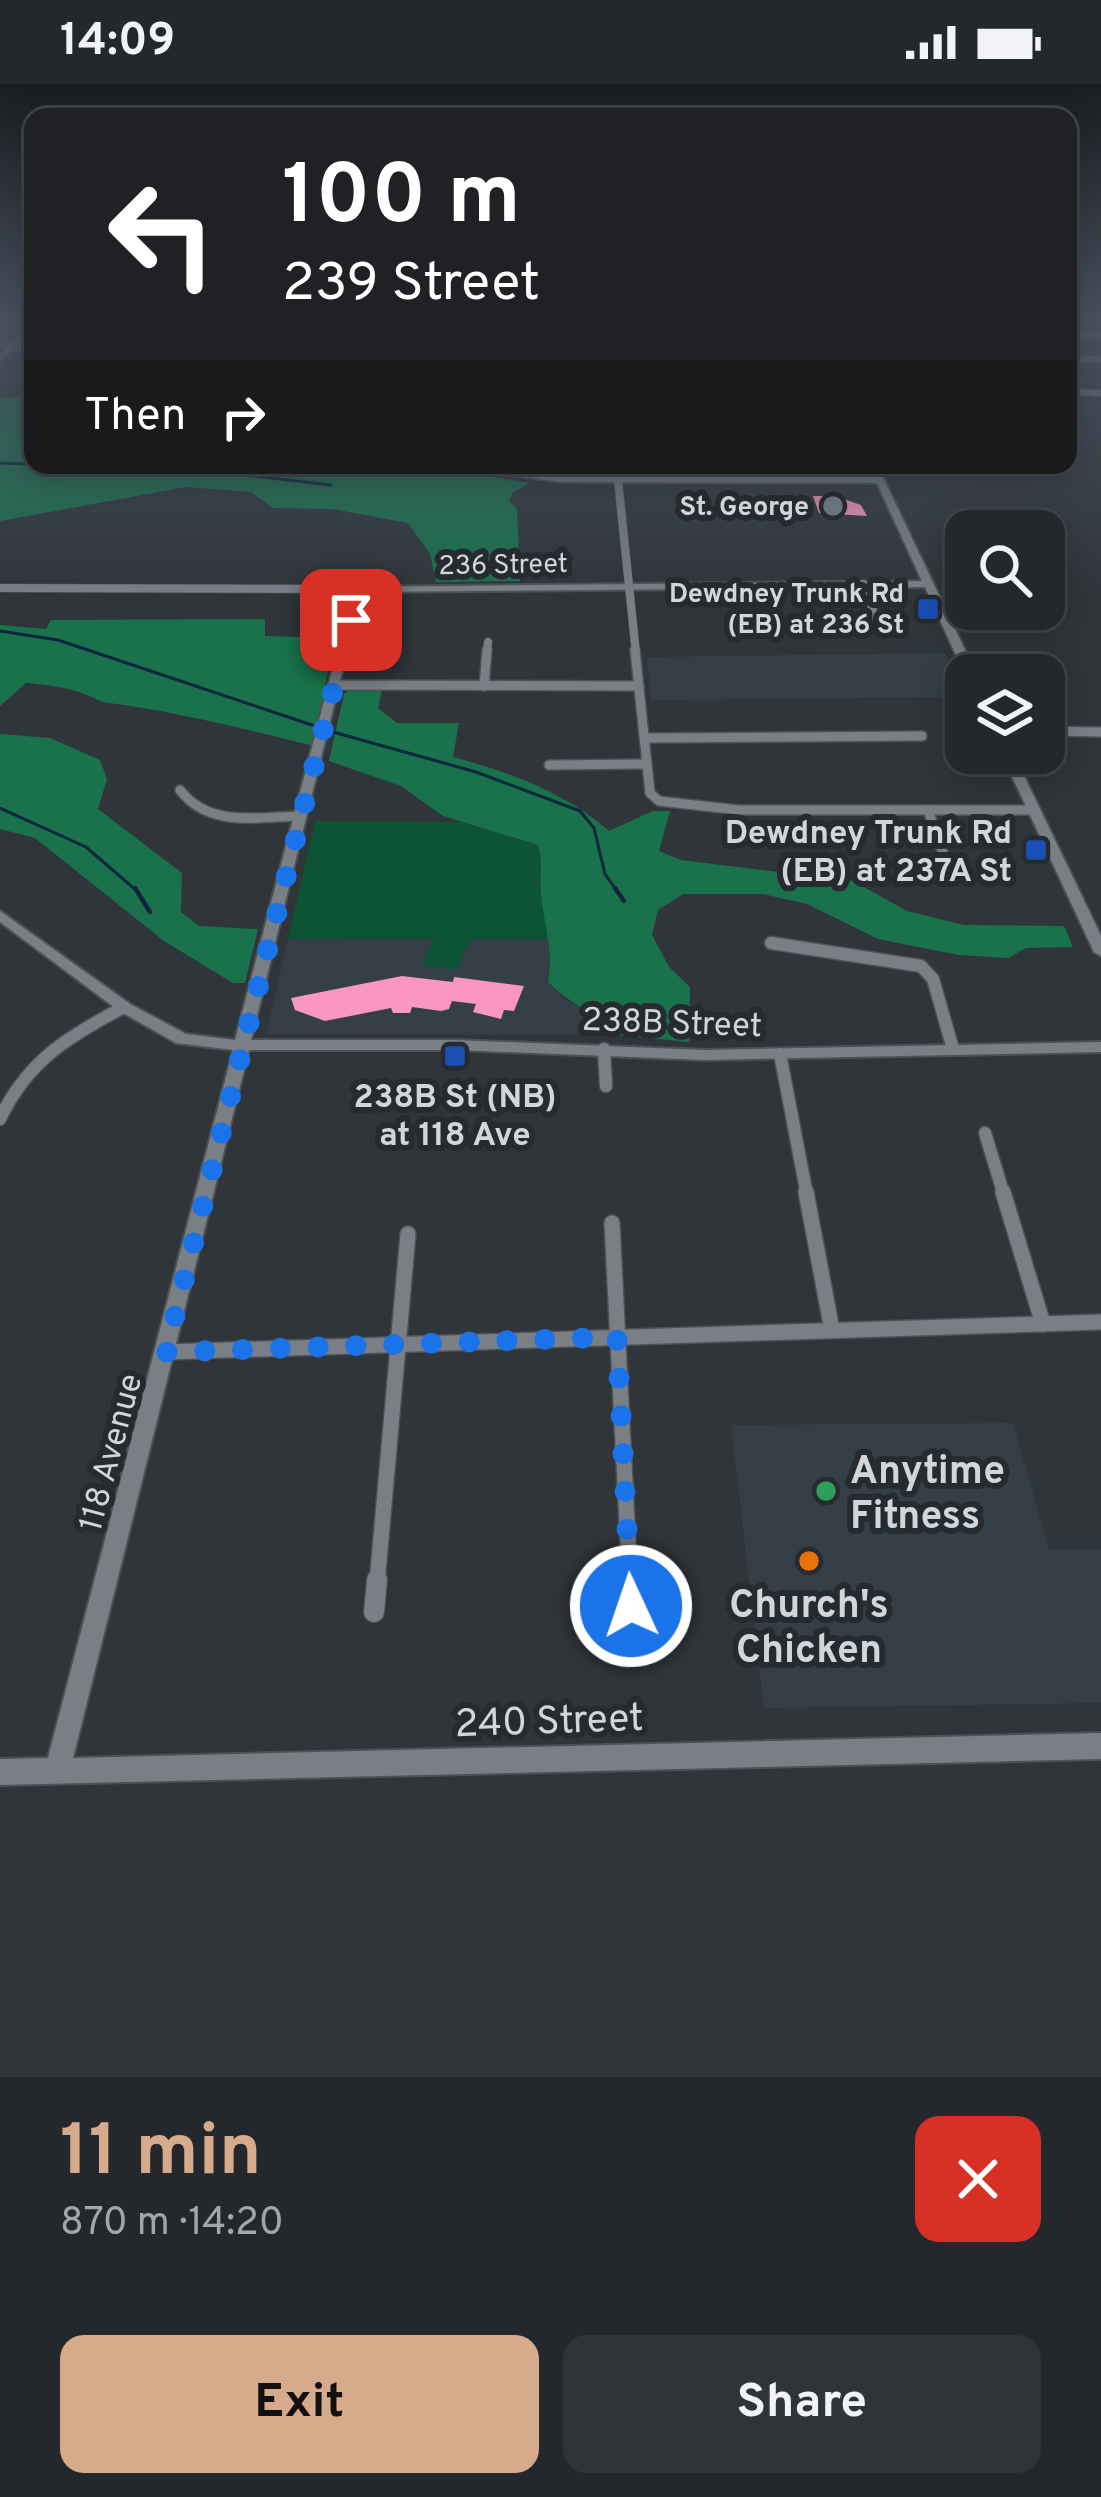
<!DOCTYPE html>
<meta charset="utf-8">
<style>
body{margin:0;font-family:Overpass,sans-serif;background:#303438;color:#f1f3f6;height:100vh;display:flex;flex-direction:column;font-size:45px;white-space:nowrap}
*{box-sizing:border-box;margin:0}
p{font-size:39px;color:#a3a6a9}
.icon{flex:none;width:66px;height:66px;fill:none;stroke:currentColor;stroke-width:2;stroke-linecap:round;stroke-linejoin:round}
.map{position:relative;height:1993px;overflow:hidden}
.side{display:flex;flex-direction:column;background:#24282c;flex:1}
.side>*{flex:none}
.guide{position:absolute;left:24px;top:24px;width:1053px;height:366px;border-radius:24px;box-shadow:0 6px 30px #0003,0 0 0 3px #414448;background:#202124;color:#fff;overflow:hidden}
.fabs{position:absolute;left:945px;top:426px;display:grid;gap:24px}
.fabs a{display:grid;place-items:center;width:120px;height:120px;border-radius:24px;background:#24282c;box-shadow:0 6px 30px #0003,0 0 0 3px #414448;font-size:60px}
.pin{position:absolute;display:grid;place-items:center;width:102px;height:102px;color:#fff;margin:-51px;border-radius:24px;box-shadow:0 6px 18px #0006}
.me{position:absolute;width:132px;margin:-66px;rotate:357deg;stroke-linejoin:round;filter:drop-shadow(0 0 9px #0008)}
.turn{display:flex;align-items:center;gap:42px;height:252px;padding:0 60px;font-size:54px}
.turn .icon{width:156px;height:156px;stroke-width:2.5}
.turn b{display:block;font-size:84px;line-height:102px}
.then{display:flex;align-items:center;height:114px;padding:0 60px;background:#0003;gap:24px;font-size:45px}
.round{display:grid;place-items:center;flex:none;width:126px;height:126px;border-radius:24px;background:#303438}
.headline{display:flex;align-items:center;justify-content:space-between;height:204px;padding:0 60px}
h1{font-size:72px;font-weight:700;line-height:90px;color:#d6ab8b}
.action{display:flex;gap:24px;margin-top:auto;padding:24px 60px}
.action a{flex:1;height:138px;border-radius:24px;background:#d6ab8b;color:#111;font-size:48px;font-weight:700;line-height:138px;text-align:center}
.action a+a{background:#303438;color:#f1f3f6}
.status{display:flex;justify-content:space-between;align-items:center;height:84px;padding:0 60px;background:#24282c;direction:ltr}
.status svg{height:33px;fill:currentColor}
.map>svg:first-child{display:block}
.built{fill:#343f48}
.green{fill:#0d5436}
.forest{fill:#19724c}
.lines{fill:none;stroke-linecap:round;stroke-linejoin:round}
.stream-far1{stroke:#0e273d;stroke-width:3}
.stream{stroke:#0e273d;stroke-width:4.5}
.building{fill:#fa97c0}
.street-far5-casing{stroke:#4c5155;stroke-width:8}
.street-far4-casing{stroke:#4c5155;stroke-width:9}
.street-far3-casing{stroke:#4c5155;stroke-width:12}
.street-far2-casing{stroke:#4c5155;stroke-width:15}
.street-far1-casing{stroke:#4c5155;stroke-width:18}
.street-casing{stroke:#4c5155;stroke-width:22}
.secondary-casing{stroke:#4c5155;stroke-width:4}
.street-far5{stroke:#797f85;stroke-width:6}
.street-far4{stroke:#797f85;stroke-width:8}
.street-far3{stroke:#797f85;stroke-width:9}
.street-far2{stroke:#797f85;stroke-width:12}
.street-far1{stroke:#797f85;stroke-width:15}
.street{stroke:#797f85;stroke-width:20}
.secondary{fill:#797f85;fill-rule:evenodd}
.route{stroke:#1a73e8;stroke-width:21;stroke-dasharray:0 37.8}
.worship-dot{fill:#6b7280;stroke:#262b30;stroke-width:4.5}
.transit-dot{fill:#1a4fb4;stroke:#262b30;stroke-width:4.5}
.leisure-dot{fill:#2e9e5b;stroke:#262b30;stroke-width:4.5}
.food-dot{fill:#e8710a;stroke:#262b30;stroke-width:4.5}
.labels{text-anchor:middle;stroke-width:12;stroke-linejoin:round;paint-order:stroke}
.far-poi-label{font-size:27px;font-weight:bold;fill:#d2d6d9;stroke:#262b30;text-anchor:end}
.far-street-label{font-size:27px;fill:#d2d6d9;stroke:#262b30}
.poi-label{font-size:33px;font-weight:bold;fill:#d2d6d9;stroke:#262b30;text-anchor:end}
.street-label{font-size:33px;fill:#d2d6d9;stroke:#262b30}
.near-poi-label{font-size:39px;font-weight:bold;fill:#d2d6d9;stroke:#262b30;text-anchor:start}
.near-street-label{font-size:39px;fill:#d2d6d9;stroke:#262b30}
</style>
<div class="status"><b>14:09</b><svg viewBox="0 0 49 12"><path d="M0 12V9h3v3zM5 12V6h3v6zM10 12V3h3v9zM15 12V0h3v12zM26 1h20v11H26zM47 4h2v5h-2z"/></svg></div>
<div class="map">
<svg width="1101" height="1993" viewBox="0 0 1101 1993">
<rect width="100%" height="100%" fill="#30353a"/>
<!-- built -->
<g class="built">
<polygon points="945,569 965,613 651,616 647,573"/>
<polygon points="288,855 550,856 548,898 564,915 597,930 617,951 266,950"/>
<polygon points="1013,1339 1049,1465 1101,1465 1101,1619 764,1624 731,1341"/>
</g>
<!-- green -->
<polygon class="green" points="315,737 462,738 538,761 543,776 539,802 550,856 471,855 457,886 422,882 433,855 288,855"/>
<!-- forest -->
<g class="forest">
<polygon points="33,313 33,381 422,381 530,399 512,409 509,417 517,425 520,497 436,498 430,470 408,439 333,425 273,424 251,408 186,403 0,437 0,314"/>
<path d="M265,535V552L334,554L314,662C245,645 178,628 109,619C99,618 91,612 82,609C65,603 44,600 26,599L0,622V541L46,545L51,536Z"/>
<path d="M350,606H382L378,624L397,639H459L453,673C509,688 565,708 609,747L653,727H670L659,767L681,776L853,797L907,827L964,841L1064,842L1073,863L1026,864L1008,874L959,871L878,855L807,820L763,810H683L658,826L652,851L669,883L690,903L689,958L617,951C596,929 569,920 548,898C554,866 544,842 541,810C539,792 544,779 538,761L443,732L401,702L329,677L344,610Z"/>
<polygon points="0,650 50,654 100,676 107,695 98,725 182,789 181,828 199,842 258,845 245,899 233,899 164,857 35,754 0,745"/>
</g>
<g class="lines">
<!-- stream-far1 -->
<g class="stream-far1">
<polyline points="1068,244 1101,242"/>
<polyline points="0,379 33,380"/>
<polyline points="162,381 331,401"/>
<polyline points="0,547 58,556 315,642"/>
<polyline points="333,648 476,688 580,727 594,744 605,790 617,807"/>
<polyline points="0,724 86,763 137,807"/>
</g>
<!-- stream -->
<g class="stream">
<polyline points="135,804 150,828"/>
<polyline points="615,804 624,817"/>
</g>
</g>
<!-- building -->
<g class="building">
<polygon points="813,412 835,412 861,421 867,432 819,429"/>
<polygon points="402,892 453,898 454,893 524,902 514,927 504,926 501,935 473,928 476,920 452,917 449,925 441,927 412,923 410,929 393,929 391,924 325,937 295,926 291,914"/>
</g>
<g class="lines">
<!-- street-far5 casing -->
<g class="street-far5-casing">
<g id="street-far5">
<polyline points="1068,250 1101,250"/>
<polyline points="0,274 11,263"/>
<polyline points="1068,275 1101,275"/>
<polyline points="1068,308 1101,309"/>
</g>
</g>
<!-- street-far4 casing -->
<g class="street-far4-casing">
<g id="street-far4">
<polyline points="618,396 636,569"/>
<polyline points="863,500 879,543"/>
<polyline points="0,504 358,505"/>
<polyline points="835,533 875,533"/>
<polyline points="487,569 488,558"/>
</g>
</g>
<!-- street-far3 casing -->
<g class="street-far3-casing">
<g id="street-far3">
<polyline points="635,566 650,709 659,717 739,726 1034,726"/>
<polyline points="336,601 639,602"/>
<polyline points="484,602 487,566"/>
<polyline points="1044,647 1101,648"/>
<polyline points="645,654 922,652"/>
<polyline points="549,681 646,680"/>
<path d="M180,706C209,744 258,733 300,732"/>
<polyline points="928,726 951,792"/>
</g>
</g>
<!-- street-far2 casing -->
<g class="street-far2-casing">
<g id="street-far2">
<polyline points="771,859 921,882 933,895 953,965"/>
<polyline points="604,965 606,1002"/>
<polyline points="780,970 807,1111"/>
<path d="M0,1035C27,977 69,952 124,923"/>
<polyline points="985,1049 1004,1111"/>
</g>
</g>
<!-- street-far1 casing -->
<g class="street-far1-casing">
<g id="street-far1">
<polyline points="806,1108 832,1246"/>
<polyline points="1003,1108 1043,1240"/>
<polyline points="612,1139 630,1499"/>
<polyline points="166,1268 1101,1238"/>
<polyline points="377,1499 408,1150"/>
</g>
</g>
<!-- street casing -->
<g class="street-casing">
<g id="street">
<polyline points="630,1496 631,1522"/>
<polyline points="374,1528 377,1496"/>
</g>
</g>
<!-- secondary casing -->
<g class="secondary-casing">
<g id="secondary">
<polygon points="33,237 33,243 16,262 33,265 33,269 0,263 0,259 9,261"/>
<polygon points="437,381 463,381 561,392 874,393 869,381 877,381 977,591 965,591 925,503 362,508 251,956 456,956 705,966 1101,958 1101,968 705,976 456,966 249,966 73,1674 1101,1649 1101,1675 0,1701 0,1675 48,1674 233,966 176,959 118,926 0,838 0,827 130,920 186,950 235,956 354,503 922,497 877,399 561,398"/>
<polygon points="1001,669 1013,669 1101,852 1101,872 1094,868"/>
</g>
</g>
<!-- street-far5 -->
<use href="#street-far5" class="street-far5"/>
<!-- street-far4 -->
<use href="#street-far4" class="street-far4"/>
<!-- street-far3 -->
<use href="#street-far3" class="street-far3"/>
<!-- street-far2 -->
<use href="#street-far2" class="street-far2"/>
<!-- street-far1 -->
<use href="#street-far1" class="street-far1"/>
<!-- street -->
<use href="#street" class="street"/>
<!-- secondary -->
<use href="#secondary" class="secondary"/>
</g>
<!-- sky -->
<linearGradient id="sky" x2="0" y2="1"><stop stop-color="#1a1d20"/><stop offset="0.46" stop-color="#485160"/><stop offset="1" stop-color="#485160" stop-opacity="0"/></linearGradient>
<rect width="1101" height="514" fill="url(#sky)"/>
<g class="lines">
<!-- route -->
<polyline class="route" points="351,536 166,1268 617,1253 631,1522"/>
</g>
<!-- markers -->
<circle class="worship-dot" cx="833" cy="422" r="12"/>
<g class="transit-dot">
<rect x="916" y="513" width="24" height="24" rx="6"/>
<rect x="1024" y="754" width="24" height="24" rx="6"/>
<rect x="443" y="960" width="24" height="24" rx="6"/>
</g>
<circle class="leisure-dot" cx="826" cy="1407" r="12"/>
<circle class="food-dot" cx="809" cy="1477" r="12"/>
<g class="labels">
<!-- far-poi labels -->
<g class="far-poi-label">
<text x="809" y="431">St. George</text>
<text x="904" y="518">Dewdney Trunk Rd<tspan x="904" dy="31">(EB) at 236 St</tspan></text>
</g>
<!-- far-street labels -->
<g class="far-street-label">
<text transform="translate(503 480) rotate(-1)" y="9">236 Street</text>
</g>
<!-- poi labels -->
<g class="poi-label">
<text x="1012" y="759">Dewdney Trunk Rd<tspan x="1012" dy="38">(EB) at 237A St</tspan></text>
<text x="455" y="1023" text-anchor="middle">238B St (NB)<tspan x="455" dy="38">at 118 Ave</tspan></text>
</g>
<!-- street labels -->
<g class="street-label">
<text transform="translate(672 937) rotate(2)" y="12">238B Street</text>
<text transform="translate(109 1368) rotate(-75)" y="12">118 Avenue</text>
</g>
<!-- near-poi labels -->
<g class="near-poi-label">
<text x="850" y="1399">Anytime<tspan x="850" dy="45">Fitness</tspan></text>
<text x="809" y="1533" text-anchor="middle">Church's<tspan x="809" dy="45">Chicken</tspan></text>
</g>
<!-- near-street labels -->
<g class="near-street-label">
<text transform="translate(549 1635) rotate(-2)" y="14">240 Street</text>
</g>
</g>
</svg>
<div class="fabs">
<a><svg class="icon" aria-label="search" viewBox="0 0 24 24"><circle cx="10" cy="10" r="6"/><path d="M15 15l6 6"/></svg></a>
<a><svg class="icon" aria-label="layers" viewBox="0 0 24 24"><path d="M12 4l9 5-9 5-9-5zM3 14l9 5 9-5"/></svg></a>
</div>
<div class="pin" style="left:351px;top:536px;background:#d93025"><svg class="icon" aria-label="arrive" viewBox="0 0 24 24"><path d="M6 21V4h12l-3 4 3 4H6"/></svg></div>
<svg class="me" style="left:631px;top:1522px" viewBox="-20 -20 40 40"><circle r="17" fill="#1a73e8" stroke="#fff" stroke-width="3"/><path d="M0-11L8 9 0 5-8 9z" fill="#fff"/></svg>
<div class="guide">
<div class="turn"><svg class="icon" aria-label="left" viewBox="0 0 24 24"><path d="M17 20v-9H6M10 6l-5 5 5 5"/></svg><div><b>100 m</b>239 Street</div></div>
<div class="then">Then<svg class="icon" aria-label="right" viewBox="0 0 24 24"><path d="M7 20v-9h11M14 6l5 5-5 5"/></svg></div>
</div>
</div>
<section class="side">
<div class="headline"><div><h1>11 min</h1><p>870 m · 14:20</p></div><a class="round" style="background:#d93025;color:#fff"><svg class="icon" aria-label="close" viewBox="0 0 24 24"><path d="M6 6l12 12M18 6L6 18"/></svg></a></div>
<div class="action"><a>Exit</a><a>Share</a></div>
</section>
